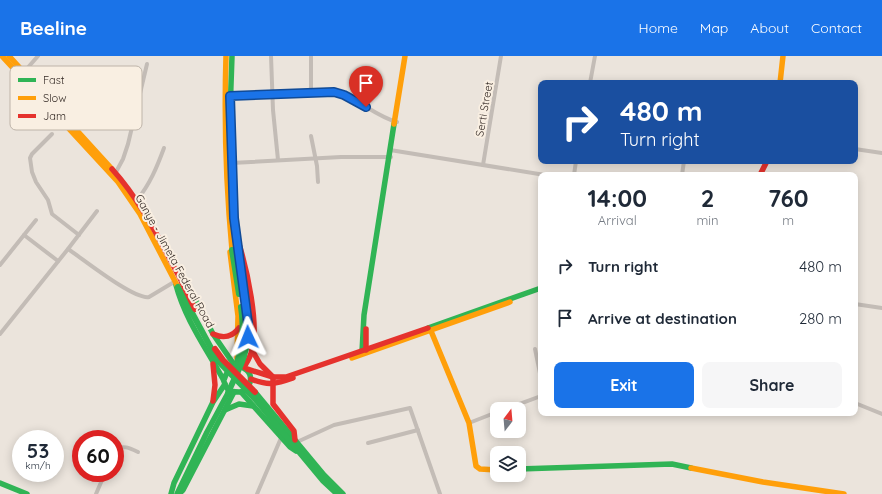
<!DOCTYPE html>
<style>
body{margin:0;font-family:Quicksand,sans-serif;background:#f6f6f7;color:#1f2937;height:100vh;display:flex;flex-direction:column;font-size:15px;white-space:nowrap}
*{box-sizing:border-box;margin:0}
p{font-size:13px;color:#747a83}
.icon{flex:none;width:22px;height:22px;fill:none;stroke:currentColor;stroke-width:2;stroke-linecap:round;stroke-linejoin:round}
.map{position:relative;flex:1;overflow:hidden}
.details{position:absolute;left:538px;top:116px;width:320px;height:244px;display:flex;flex-direction:column;background:#fff;border-radius:8px;box-shadow:0 2px 10px #0003}
.details>*{flex:none}
.hud{position:absolute;left:538px;top:24px;width:320px;height:84px;border-radius:8px;box-shadow:0 2px 10px #0003;background:#1a4fa0;color:#fff;overflow:hidden}
.needle{width:26px;rotate:16deg}
.tools{position:absolute;left:490px;top:346px;display:grid;gap:8px}
.tools a{display:grid;place-items:center;width:36px;height:36px;border-radius:8px;background:#fff;box-shadow:0 2px 10px #0003;font-size:20px}
.speed{position:absolute;left:12px;top:374px;display:flex;gap:8px;font-size:20px;font-weight:700;text-align:center}
.speed>*{display:grid;place-content:center;width:52px;height:52px;border-radius:50%;background:#fff;box-shadow:0 2px 10px #0003;line-height:1}
.speed small{font-size:10px;font-weight:400}
.speed .limit{border:6px solid #d22;background:#fff;color:#111}
.pin{position:absolute;display:grid;place-items:center;width:34px;height:34px;color:#fff;margin:-41px -17px;border-radius:50% 50% 50% 0;rotate:-45deg;box-shadow:0 0 4px #0007}
.pin .icon{rotate:45deg}
.me{position:absolute;width:44px;margin:-22px;rotate:358deg;stroke-linejoin:round;filter:drop-shadow(0 0 3px #0008)}
.turn{display:flex;align-items:center;gap:14px;height:84px;padding:0 16px;font-size:18px}
.turn .icon{width:52px;height:52px;stroke-width:2.5}
.turn b{display:block;font-size:28px;line-height:34px}
.eta{display:flex;justify-content:space-evenly;align-items:center;height:68px;text-align:center}
.eta b{font-size:24px;font-weight:700;line-height:28px}
.button{display:flex;gap:8px;margin-top:auto;padding:8px 16px}
.button a{flex:1;height:46px;border-radius:8px;background:#1a73e8;color:#fff;font-size:16px;font-weight:700;line-height:46px;text-align:center}
.button a+a{background:#f6f6f7;color:#1f2937}
ul{padding:0;list-style:none}
li{display:flex;align-items:center;gap:12px;height:52px;padding:0 16px}
li div{flex:1}
li b{display:block;font-size:15px}
li em{font-style:normal}
header{display:flex;align-items:center;gap:24px;box-sizing:border-box;height:56px;padding:0 20px;background:#1a73e8;color:#fff}
header strong{font-size:19px}
nav{display:flex;gap:22px;margin-inline-start:auto;font-size:14px}
.map>svg:first-child{display:block}
.lines{fill:none;stroke-linecap:round;stroke-linejoin:round}
.street{stroke:#c3bcb6;stroke-width:4}
.fast{stroke:#30b455;stroke-width:5.5}
.slow{stroke:#ff9f0a;stroke-width:5.5}
.jam{stroke:#e5322d;stroke-width:5.5}
.fast-bridge{stroke:#30b455;stroke-width:6}
.jam-bridge{stroke:#e5322d;stroke-width:6}
.route-casing{stroke:#114b97;stroke-width:10}
.route{stroke:#1a73e8;stroke-width:7}
.labels{text-anchor:middle;stroke-width:4;stroke-linejoin:round;paint-order:stroke}
.street-label{font-size:11px;fill:#342a25;stroke:#f9efe2}
.key{fill:#f9efe2;stroke:#beb4a9;stroke-width:1}
.key-label{font-size:11px;fill:#342a25}
</style>
<header>
<strong>Beeline</strong>
<nav><a>Home</a><a>Map</a><a>About</a><a>Contact</a></nav>
</header>
<div class="map">
<svg width="882" height="438" viewBox="0 0 882 438">
<rect width="100%" height="100%" fill="#ebe4dc"/>
<g class="lines">
<!-- street -->
<g class="street">
<polyline points="271,0 273,54 278,104"/>
<polyline points="311,0 311,36"/>
<polyline points="24,16 38,0"/>
<polyline points="590,27 595,0"/>
<path d="M230,40L334,36C356,40 374,60 397,66"/>
<polyline points="52,78 32,98 30,102 32,116 36,126 48,144 52,158 79,179"/>
<polyline points="311,80 317,110 318,126"/>
<polyline points="855,93 882,97"/>
<polyline points="390,94 545,119"/>
<polyline points="231,107 341,101 391,101"/>
<polyline points="483,109 501,0"/>
<polyline points="116,116 123,103 128,88 147,8"/>
<polyline points="574,119 576,105"/>
<polyline points="682,119 684,105"/>
<path d="M137,144C150,128 157,111 164,92"/>
<polyline points="24,179 58,205"/>
<path d="M68,193C83,203 134,244 149,241L174,226"/>
<polyline points="0,209 36,164"/>
<polyline points="855,248 882,252"/>
<polyline points="0,278 68,193 97,155"/>
<polyline points="535,293 541,322"/>
<polyline points="855,347 882,358"/>
<polyline points="506,353 541,340"/>
<polyline points="469,367 497,356"/>
<polyline points="297,386 334,369 410,352 440,438"/>
<polyline points="368,387 418,374"/>
<path d="M115,395C122,388 130,392 138,396"/>
<polyline points="96,438 105,417"/>
<polyline points="257,438 281,382"/>
</g>
<!-- fast -->
<g class="fast">
<path d="M232,0C229,65 230,130 237,194"/>
<polyline points="181,222 189,231 213,278 235,310"/>
<path d="M176,229C185,263 206,292 223,323C224,325 225,329 226,331C230,337 237,336 243,336C263,319 238,302 228,315C226,318 225,321 224,324"/>
<polyline points="428,272 541,232"/>
<polyline points="362,296 364,259 394,68"/>
<polyline points="241,336 290,391 296,395"/>
<polyline points="255,336 324,419 343,438"/>
<polyline points="254,342 323,425 337,438"/>
<polyline points="225,354 239,348 253,350"/>
<polyline points="519,413 672,408 691,412"/>
<polyline points="0,427 27,438"/>
<polyline points="171,438 174,427 213,346 225,328"/>
<polyline points="177,438 207,376 228,337"/>
<polyline points="179,438 183,434 234,336"/>
</g>
<!-- slow -->
<g class="slow">
<polyline points="2,0 118,126 140,158 178,231"/>
<polyline points="9,0 112,113"/>
<path d="M226,0C224,65 226,130 232,194"/>
<polyline points="780,27 783,0"/>
<polyline points="394,68 405,0"/>
<polyline points="230,196 238,260 237,302"/>
<polyline points="431,275 469,367 476,410 480,413 497,414"/>
<polyline points="352,302 510,246"/>
<polyline points="691,412 763,426 844,438"/>
</g>
<!-- jam -->
<g class="jam">
<path d="M112,113C142,146 161,187 182,226"/>
<polyline points="760,119 767,105"/>
<path d="M239,188C247,214 259,268 252,294C251,300 247,306 244,311"/>
<polyline points="366,273 366,294"/>
<path d="M213,278C224,283 232,281 239,272"/>
<polyline points="252,294 260,308 273,321 273,348 294,375 295,384"/>
<polyline points="213,308 215,329 213,345"/>
<polyline points="247,313 273,321 286,321 428,272"/>
<path d="M251,323C268,330 276,328 293,322"/>
</g>
<!-- fast-bridge -->
<g class="fast-bridge">
<polyline points="232,194 239,238"/>
<polyline points="178,231 218,305 254,342"/>
<path d="M236,309C243,290 244,271 241,251"/>
<path d="M228,337C233,325 240,313 244,300C254,269 242,227 237,194"/>
</g>
<!-- jam-bridge -->
<g class="jam-bridge">
<polyline points="182,226 195,253"/>
<polyline points="215,293 223,304 255,336"/>
</g>
</g>
<g class="lines">
<!-- route casing -->
<g class="route-casing">
<polyline id="route" points="248,281 248,267 234,162 230,40 334,36 344,39 366,51"/>
</g>
<!-- route -->
<use href="#route" class="route"/>
</g>
<g class="labels">
<!-- street labels -->
<g class="street-label">
<text transform="translate(484 53) rotate(-80)" y="4">Serti Street</text>
<text transform="translate(175 205) rotate(61)" y="4">Ganye - Jimeta Federal Road</text>
</g>
</g>
<!-- legend -->
<rect x="10" y="10" width="132" height="64" rx="6" class="key"/>
<rect x="18" y="22" width="18" height="4" fill="#30b455"/>
<rect x="18" y="40" width="18" height="4" fill="#ff9f0a"/>
<rect x="18" y="58" width="18" height="4" fill="#e5322d"/>
<g class="key-label">
<text x="43" y="28">Fast</text>
<text x="43" y="46">Slow</text>
<text x="43" y="64">Jam</text>
</g>
</svg>
<div class="tools">
<a><svg class="needle" viewBox="-14 -14 28 28"><path d="M0-13l5 13h-10z" fill="#e53935"/><path d="M0 13l5-13h-10z" fill="#747a83"/></svg></a>
<a><svg class="icon" aria-label="layers" viewBox="0 0 24 24"><path d="M12 4l9 5-9 5-9-5zM3 14l9 5 9-5"/></svg></a>
</div>
<div class="speed"><div>53<small>km/h</small></div><div class="limit">60</div></div>
<div class="pin" style="left:366px;top:51px;background:#d93025"><svg class="icon" aria-label="arrive" viewBox="0 0 24 24"><path d="M6 21V4h12l-3 4 3 4H6"/></svg></div>
<svg class="me" style="left:248px;top:281px" viewBox="-20 -20 40 40"><path d="M0-17L14 15 0 8-14 15z" fill="#1a73e8" stroke="#fff" stroke-width="4"/></svg>
<div class="hud">
<div class="turn"><svg class="icon" aria-label="right" viewBox="0 0 24 24"><path d="M7 20v-9h11M14 6l5 5-5 5"/></svg><div><b>480 m</b>Turn right</div></div>
</div>
<section class="details">
<div class="eta">
<div><b>14:00</b><p>Arrival</p></div>
<div><b>2</b><p>min</p></div>
<div><b>760</b><p>m</p></div>
</div>
<ul>
<li><svg class="icon" aria-label="right" viewBox="0 0 24 24"><path d="M7 20v-9h11M14 6l5 5-5 5"/></svg><div><b>Turn right</b></div><em>480 m</em></li>
<li><svg class="icon" aria-label="arrive" viewBox="0 0 24 24"><path d="M6 21V4h12l-3 4 3 4H6"/></svg><div><b>Arrive at destination</b></div><em>280 m</em></li>
</ul>
<div class="button"><a>Exit</a><a>Share</a></div>
</section>
</div>
